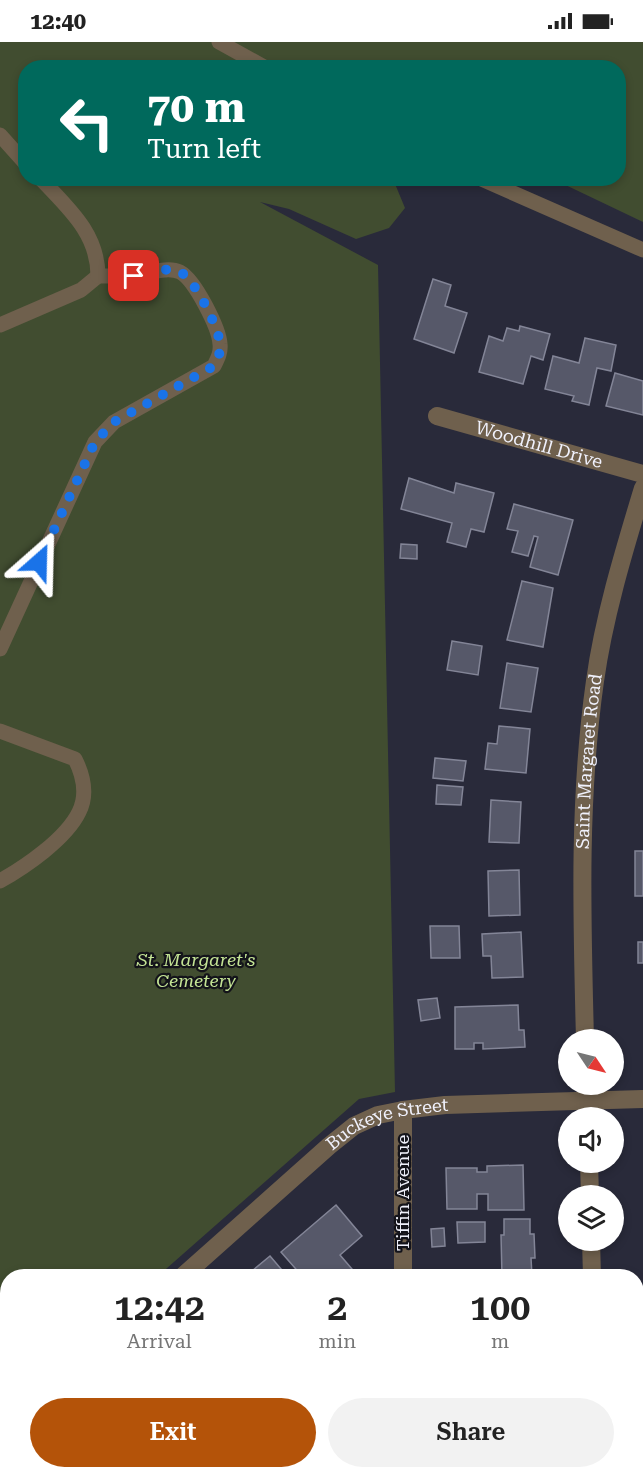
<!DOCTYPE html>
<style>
body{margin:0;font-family:"Roboto Serif",serif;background:#f2f2f2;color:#222;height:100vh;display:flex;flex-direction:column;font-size:22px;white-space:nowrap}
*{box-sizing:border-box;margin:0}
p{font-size:20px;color:#767676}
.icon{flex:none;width:33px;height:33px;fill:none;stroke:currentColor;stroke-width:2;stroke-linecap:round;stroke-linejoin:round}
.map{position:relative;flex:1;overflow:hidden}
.drawer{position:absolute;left:0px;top:1227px;width:644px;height:210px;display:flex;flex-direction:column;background:#fff;border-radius:24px 24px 0 0;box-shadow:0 3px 9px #0003}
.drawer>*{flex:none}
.hud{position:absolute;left:18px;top:18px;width:608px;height:126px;border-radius:24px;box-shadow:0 3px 9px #0003;background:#00695c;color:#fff;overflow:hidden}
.needle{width:39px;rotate:125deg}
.controls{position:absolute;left:558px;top:987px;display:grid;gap:12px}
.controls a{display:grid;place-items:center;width:66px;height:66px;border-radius:50%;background:#fff;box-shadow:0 3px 9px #0003;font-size:30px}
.pin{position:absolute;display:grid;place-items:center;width:51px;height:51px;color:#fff;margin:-26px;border-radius:12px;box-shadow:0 3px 9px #0006}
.me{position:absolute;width:66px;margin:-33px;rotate:25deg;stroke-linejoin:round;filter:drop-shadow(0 0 4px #0008)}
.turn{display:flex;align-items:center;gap:21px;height:126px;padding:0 30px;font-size:27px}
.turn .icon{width:78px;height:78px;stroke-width:2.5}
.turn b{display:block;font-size:42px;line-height:51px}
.eta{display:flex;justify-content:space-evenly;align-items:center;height:102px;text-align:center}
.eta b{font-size:36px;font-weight:600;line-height:42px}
.button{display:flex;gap:12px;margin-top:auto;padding:12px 30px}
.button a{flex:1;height:69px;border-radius:36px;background:#b45309;color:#fff;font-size:24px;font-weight:600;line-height:69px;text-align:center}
.button a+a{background:#f2f2f2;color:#222}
.status{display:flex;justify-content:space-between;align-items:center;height:42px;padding:0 30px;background:#fff;direction:ltr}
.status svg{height:16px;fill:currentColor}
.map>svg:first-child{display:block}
.green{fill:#414d30}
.building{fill:#565869;stroke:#838597;stroke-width:1.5}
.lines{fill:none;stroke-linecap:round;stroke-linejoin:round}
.lane{stroke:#6f604d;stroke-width:15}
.street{stroke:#6f604d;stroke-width:18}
.route{stroke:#1a73e8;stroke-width:10;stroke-dasharray:0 18}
.labels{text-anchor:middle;stroke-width:4.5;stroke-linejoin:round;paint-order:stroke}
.street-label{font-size:18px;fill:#f0f1fc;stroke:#13131a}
.park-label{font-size:18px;font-style:italic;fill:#c4e495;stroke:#13131a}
</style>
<div class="status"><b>12:40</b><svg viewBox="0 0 49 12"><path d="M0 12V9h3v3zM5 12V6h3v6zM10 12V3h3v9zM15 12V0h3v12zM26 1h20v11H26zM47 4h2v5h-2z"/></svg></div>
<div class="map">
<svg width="643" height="1437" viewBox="0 0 643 1437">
<rect width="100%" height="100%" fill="#292a3a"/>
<!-- green -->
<polygon class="green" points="0,0 643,0 643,180 553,137 618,136 618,26 26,26 26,136 393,137 405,166 389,186 356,197 289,167 260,160 378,223 395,1050 359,1057 158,1234 8,1234 7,1368 0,1374"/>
<!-- building -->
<g class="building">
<polygon points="433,237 451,243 445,264 467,271 454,311 414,297"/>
<polygon points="520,284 550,292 543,318 531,314 523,342 479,330 489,294 503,299 507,286 519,289"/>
<polygon points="585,296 616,303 611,329 597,326 589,363 572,359 574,354 545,347 553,314 579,321"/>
<polygon points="615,331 643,339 643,373 606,364"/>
<polygon points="409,436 454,451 456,441 494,451 484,490 471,487 466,505 447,500 452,481 401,467"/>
<polygon points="514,462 573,478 558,533 530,525 538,495 534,494 528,514 512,510 518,489 507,487"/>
<polygon points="401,502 417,503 417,517 400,516"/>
<polygon points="522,539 553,546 543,605 507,598"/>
<polygon points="452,599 482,604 478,633 447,628"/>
<polygon points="507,621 538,626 531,670 500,666"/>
<polygon points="499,684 530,687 526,731 485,727 488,701 497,702"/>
<polygon points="435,716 466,719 463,739 433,736"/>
<polygon points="437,743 463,745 461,763 436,762"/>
<polygon points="491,758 521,760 519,801 489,800"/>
<rect x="635" y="809" width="8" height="45"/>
<polygon points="519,828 520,873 489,874 488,829"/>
<polygon points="430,884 459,884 460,916 431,916"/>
<polygon points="521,890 523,935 492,936 491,914 483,914 482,892"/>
<rect x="638" y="900" width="5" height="21"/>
<polygon points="437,956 440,976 421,979 418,958"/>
<polygon points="518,963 519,988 524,988 525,1005 483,1007 483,1001 474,1001 474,1007 455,1007 455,965"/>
<polygon points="523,1123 524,1168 488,1168 488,1152 477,1152 477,1167 447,1167 446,1126 477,1126 477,1130 487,1130 487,1124"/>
<polygon points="336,1163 362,1194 340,1213 358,1234 302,1234 281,1210"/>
<polygon points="504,1177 530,1177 530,1192 534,1192 535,1216 531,1216 532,1234 502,1234 501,1193 504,1193"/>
<polygon points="457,1180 485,1180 485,1200 458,1201"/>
<polygon points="444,1186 445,1204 432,1205 431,1187"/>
<polygon points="270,1214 287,1234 246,1234"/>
<polygon points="34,1430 114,1430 106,1437 37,1437 32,1431"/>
<polygon points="240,1430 266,1430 259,1437 244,1437 238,1431"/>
<polygon points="320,1430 356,1430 357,1437 321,1437"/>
<polygon points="508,1430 542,1430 542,1431 538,1431 538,1437 508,1437"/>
</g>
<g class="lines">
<!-- lane -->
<g class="lane">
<polyline points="219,0 266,26"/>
<polyline points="0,93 26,122"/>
<polyline points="479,136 643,208"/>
<polyline points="0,283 81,248 98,234"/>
<path d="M0,607L95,400L114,380L214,324C218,316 221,310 220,302C219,286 195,238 180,230C167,224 148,232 135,233C123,235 110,234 98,234C98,191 68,166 40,136"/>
<path d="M0,689L75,717C83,733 88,752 79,770C66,797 25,825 0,839"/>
<polyline points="270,1437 279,1430"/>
</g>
<!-- street -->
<g class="street">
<path id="s1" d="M437,374L643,432"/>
<path id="s2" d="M585,998C582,877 578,759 595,639C604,574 624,509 643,446"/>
<polyline points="587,1042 588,1076"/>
<polyline points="403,1068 403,1234"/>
<polyline points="589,1120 590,1154"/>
<polyline points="591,1198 592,1234"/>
<path id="s3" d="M183,1234L329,1104L354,1084L378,1073L403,1068L445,1063L643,1057"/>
<polyline points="0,1399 8,1392"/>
<polyline points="406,1430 406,1437"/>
<polyline points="598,1430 599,1437"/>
</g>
</g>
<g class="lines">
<!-- route -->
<path class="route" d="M39,520L95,400L114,380L214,324C218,316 221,310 220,302C219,286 194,236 180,230C166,224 147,231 134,234"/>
</g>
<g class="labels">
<!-- street labels -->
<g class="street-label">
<text dy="6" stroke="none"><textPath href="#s1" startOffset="106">Woodhill Drive</textPath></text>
<text dy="6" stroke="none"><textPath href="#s2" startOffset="279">Saint Margaret Road</textPath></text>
<text dy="6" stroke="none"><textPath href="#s3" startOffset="260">Buckeye Street</textPath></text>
<text transform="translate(403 1151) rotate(-90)" y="6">Tiffin Avenue</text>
</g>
<!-- park labels -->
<g class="park-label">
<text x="196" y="924">St. Margaret's<tspan x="196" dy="21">Cemetery</tspan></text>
</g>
</g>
</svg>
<div class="controls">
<a><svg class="needle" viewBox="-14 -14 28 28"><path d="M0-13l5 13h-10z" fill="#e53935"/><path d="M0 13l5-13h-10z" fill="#767676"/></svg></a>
<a><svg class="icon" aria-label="sound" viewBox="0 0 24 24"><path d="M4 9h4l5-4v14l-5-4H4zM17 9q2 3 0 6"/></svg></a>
<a><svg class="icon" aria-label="layers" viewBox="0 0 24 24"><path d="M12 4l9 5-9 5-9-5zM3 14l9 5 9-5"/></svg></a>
</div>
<div class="pin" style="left:134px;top:234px;background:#d93025"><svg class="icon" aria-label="arrive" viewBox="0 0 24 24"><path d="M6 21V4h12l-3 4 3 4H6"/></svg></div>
<svg class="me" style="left:39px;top:520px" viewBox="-20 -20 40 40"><path d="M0-17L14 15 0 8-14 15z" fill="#1a73e8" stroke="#fff" stroke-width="4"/></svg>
<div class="hud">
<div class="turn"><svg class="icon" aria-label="left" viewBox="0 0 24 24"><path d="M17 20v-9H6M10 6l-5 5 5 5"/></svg><div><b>70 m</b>Turn left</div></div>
</div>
<section class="drawer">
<div class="eta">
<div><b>12:42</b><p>Arrival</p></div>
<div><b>2</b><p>min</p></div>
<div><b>100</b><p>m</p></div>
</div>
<div class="button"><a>Exit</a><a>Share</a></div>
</section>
</div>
